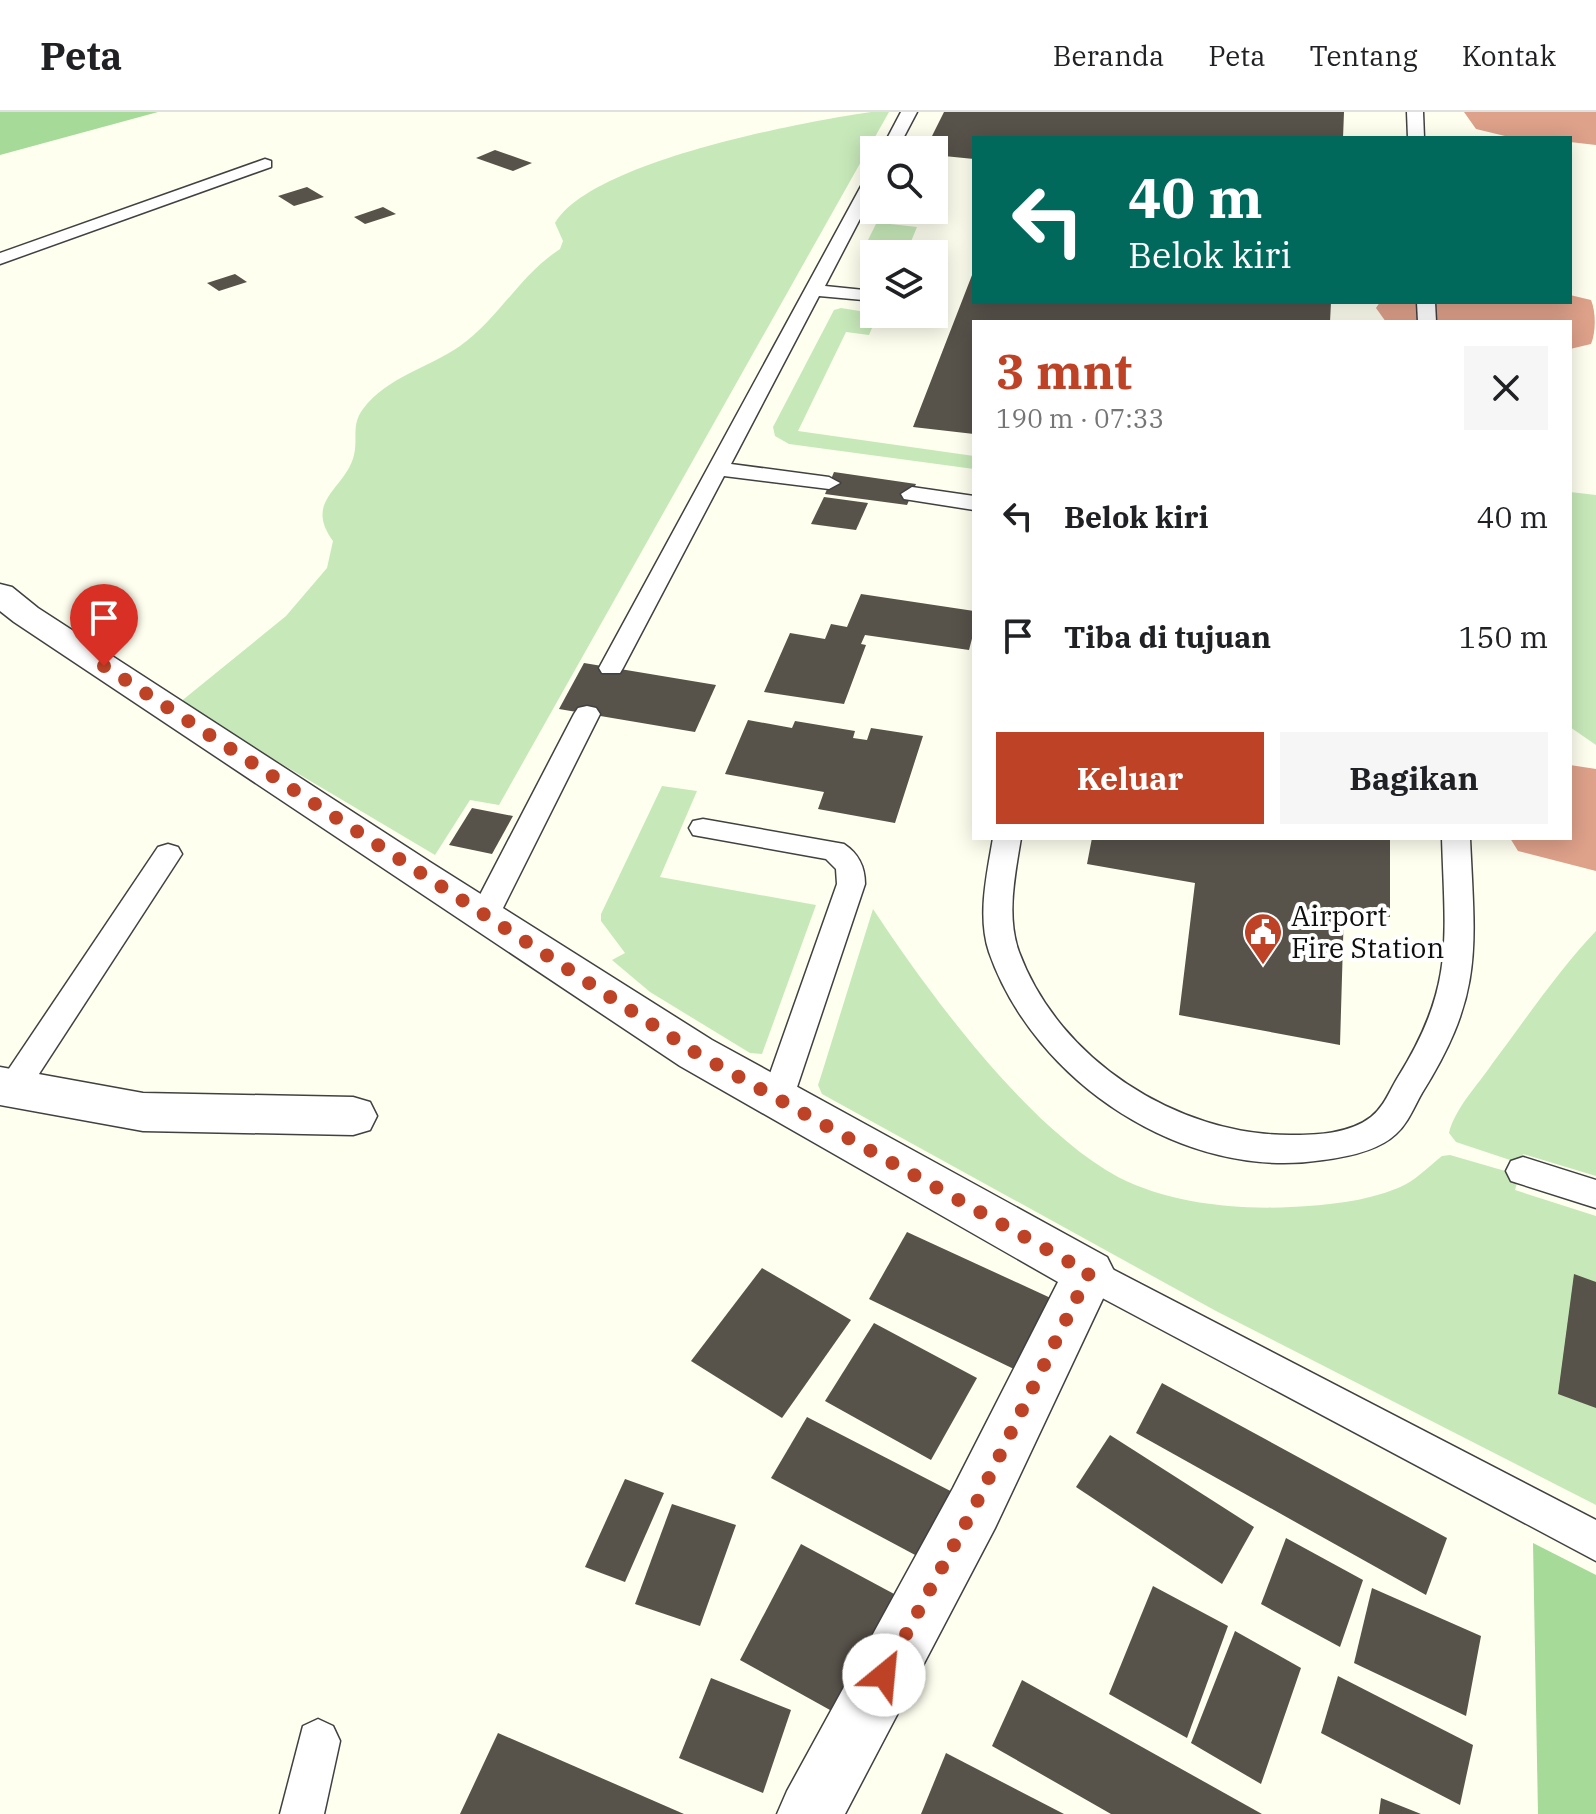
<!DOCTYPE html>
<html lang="id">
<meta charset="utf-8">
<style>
body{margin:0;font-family:"IBM Plex Serif",serif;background:#f6f6f6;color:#202124;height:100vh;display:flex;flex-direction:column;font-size:30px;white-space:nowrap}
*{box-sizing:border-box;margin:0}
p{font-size:26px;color:#757577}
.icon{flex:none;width:44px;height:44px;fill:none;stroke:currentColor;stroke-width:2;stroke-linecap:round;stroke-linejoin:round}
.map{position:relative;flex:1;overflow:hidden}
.drawer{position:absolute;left:972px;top:208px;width:600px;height:520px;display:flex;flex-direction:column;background:#fff;border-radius:0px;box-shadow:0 4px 20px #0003}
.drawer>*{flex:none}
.guide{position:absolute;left:972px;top:24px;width:600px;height:168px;border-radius:0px;box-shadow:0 4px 20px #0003;background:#00695c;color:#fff;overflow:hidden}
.buttons{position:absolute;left:860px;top:24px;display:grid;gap:16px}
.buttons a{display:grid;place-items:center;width:88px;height:88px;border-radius:0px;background:#fff;box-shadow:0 4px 20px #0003;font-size:40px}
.pin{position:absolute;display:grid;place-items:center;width:68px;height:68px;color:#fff;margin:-82px -34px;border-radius:50% 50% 50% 0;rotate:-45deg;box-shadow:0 0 8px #0007}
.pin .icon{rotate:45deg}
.me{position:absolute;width:88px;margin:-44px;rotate:28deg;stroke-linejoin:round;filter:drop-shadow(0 0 6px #0008)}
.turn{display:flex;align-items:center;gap:28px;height:168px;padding:0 24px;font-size:36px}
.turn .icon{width:104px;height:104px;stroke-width:2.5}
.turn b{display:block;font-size:56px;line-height:68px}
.round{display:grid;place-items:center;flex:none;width:84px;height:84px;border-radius:0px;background:#f6f6f6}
.headline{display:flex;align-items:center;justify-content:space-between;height:136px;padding:0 24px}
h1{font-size:48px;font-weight:800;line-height:60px;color:#be4326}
.button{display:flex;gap:16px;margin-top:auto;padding:16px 24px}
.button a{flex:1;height:92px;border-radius:0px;background:#be4326;color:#fff;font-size:32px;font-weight:800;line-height:92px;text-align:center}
.button a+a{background:#f6f6f6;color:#202124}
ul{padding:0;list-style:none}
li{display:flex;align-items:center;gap:24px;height:120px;padding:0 24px}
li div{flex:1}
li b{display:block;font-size:30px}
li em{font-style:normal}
header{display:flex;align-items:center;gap:48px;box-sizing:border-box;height:112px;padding:0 40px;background:#fff;border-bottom:2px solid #e0e0e0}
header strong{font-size:38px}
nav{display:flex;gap:44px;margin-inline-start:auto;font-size:28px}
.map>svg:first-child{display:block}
.green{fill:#c7e9b9}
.forest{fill:#a6da98}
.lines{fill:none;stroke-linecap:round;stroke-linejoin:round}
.taxiway{fill:#dea18a;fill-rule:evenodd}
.building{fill:#57524a}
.lane-casing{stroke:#414141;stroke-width:3}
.street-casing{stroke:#414141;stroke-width:3}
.lane{fill:#fff;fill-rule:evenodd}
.street{fill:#fff;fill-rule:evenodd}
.route{stroke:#be4326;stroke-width:14;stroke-dasharray:0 25.2}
.labels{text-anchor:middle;stroke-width:8;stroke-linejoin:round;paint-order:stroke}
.poi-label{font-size:28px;fill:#0e0e0e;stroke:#fff;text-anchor:start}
</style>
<header>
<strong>Peta</strong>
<nav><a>Beranda</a><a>Peta</a><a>Tentang</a><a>Kontak</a></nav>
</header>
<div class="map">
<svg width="1596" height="1702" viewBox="0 0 1596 1702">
<rect width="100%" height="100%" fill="#feffef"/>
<!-- green -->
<g class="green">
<path d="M871,0H889L499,693L470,688L435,743L179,591L286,504L327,456L333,429C303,388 346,377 354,343C358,326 351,313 363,297C387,265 428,256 460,234C499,206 520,163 560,137L563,129L555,111C592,49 802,10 871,0Z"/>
<polygon points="883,98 896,98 890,112 917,115 910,132 868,128"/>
<polygon points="841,196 878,202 869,223 846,220 798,319 974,344 974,357 789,332 775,324 773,315 834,198"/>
<polygon points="1570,380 1596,383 1596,633 1570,615"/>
<polygon points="662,674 697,679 660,765 816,793 762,942 750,941 650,880 612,848 625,841 601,809 601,802"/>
<path d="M873,797C930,883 1027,1015 1118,1065C1168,1091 1236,1098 1291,1095C1327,1093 1364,1090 1398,1076C1414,1070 1429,1054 1442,1044L1450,1043L1519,1063L1515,1078L1596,1104V1393L1216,1199L822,982L818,973L821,964Z"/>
<path d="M1596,819V1064L1523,1042L1519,1051L1456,1030L1449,1021C1455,996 1478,973 1492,952C1526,907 1557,860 1596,819Z"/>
</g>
<!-- forest -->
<g class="forest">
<polygon points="0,0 158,0 0,43"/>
<polygon points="1533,1431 1596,1463 1596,1702 1538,1702"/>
</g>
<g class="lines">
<!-- taxiway -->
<g class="taxiway">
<polygon points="1464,0 1596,0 1596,33 1570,30 1570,26 1505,24 1476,17"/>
<path d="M1570,183L1591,188C1596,200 1596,220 1591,232L1570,237V210H1386L1376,196L1380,190H1570Z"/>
<polygon points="1570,653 1596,657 1596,759 1518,739 1510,726 1570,726"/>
</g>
</g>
<!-- building -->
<g class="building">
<polygon points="944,0 1344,0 1343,26 974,26 974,47 934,43 934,38 925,38"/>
<polygon points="495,38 532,51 513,59 476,46"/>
<polygon points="307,75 324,85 294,94 278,84"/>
<polygon points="383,95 396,102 365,112 354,105"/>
<polygon points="974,158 974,190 1331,190 1330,210 974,210 974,322 913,315"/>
<polygon points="235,162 247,170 219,179 207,171"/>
<polygon points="834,360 916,372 907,393 825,382"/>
<polygon points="824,385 868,391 856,418 811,412"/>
<polygon points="861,482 974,499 974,519 969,538 865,523 861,532 866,533 844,592 764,580 790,521 825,527 831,512 847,515"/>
<polygon points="584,551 716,573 695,620 559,597"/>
<polygon points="748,608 792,616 795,609 855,619 853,626 867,628 871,616 923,624 895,711 818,697 824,680 725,662"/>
<polygon points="472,696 513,704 492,742 449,733"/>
<polygon points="1092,726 1390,726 1390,805 1344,797 1340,933 1179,903 1195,771 1087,752"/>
<polygon points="907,1120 1055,1188 1020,1260 869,1187"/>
<polygon points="762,1156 851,1208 782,1306 691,1249"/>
<polygon points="1574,1162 1596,1170 1596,1296 1558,1282"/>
<polygon points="874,1211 977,1266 931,1348 825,1289"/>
<polygon points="1162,1271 1447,1426 1426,1483 1136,1321"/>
<polygon points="807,1305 964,1386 932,1452 771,1366"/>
<polygon points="1110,1323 1254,1415 1222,1472 1076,1375"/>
<polygon points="625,1367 664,1381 625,1470 585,1455"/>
<polygon points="672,1392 736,1413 700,1514 635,1492"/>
<polygon points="1286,1426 1363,1468 1340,1535 1261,1492"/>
<polygon points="801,1432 896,1483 839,1603 740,1548"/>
<polygon points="1153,1474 1228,1514 1187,1626 1109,1582"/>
<polygon points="1372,1476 1481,1524 1466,1604 1354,1551"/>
<polygon points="1235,1519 1301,1556 1261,1672 1191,1631"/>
<polygon points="1338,1564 1473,1633 1460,1693 1321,1621"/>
<polygon points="711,1566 791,1598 763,1681 679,1646"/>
<polygon points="1022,1568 1262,1702 1111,1702 992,1634"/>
<polygon points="498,1621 684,1702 460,1702"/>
<polygon points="946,1641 1064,1702 921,1702"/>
<polygon points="1381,1686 1421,1702 1379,1702"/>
</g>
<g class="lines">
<!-- lane casing -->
<g class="lane-casing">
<g id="lane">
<polygon points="901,0 917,0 897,38 881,38"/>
<polygon points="1407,0 1423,0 1424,26 1408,26"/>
<polygon points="265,47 271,49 271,55 0,152 0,141"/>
<polygon points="874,60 874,80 825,174 874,179 874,189 819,184 731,352 829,365 840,371 829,377 724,364 623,556 620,561 602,561 599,556 866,65"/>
<polygon points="1417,190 1435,190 1436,210 1418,210"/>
<polygon points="912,375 974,384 974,398 904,387 901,382"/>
<polygon points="587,594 596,596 600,602 499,804 494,811 484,815 474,811 469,804 574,602 578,596"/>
<path d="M703,707L844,732C859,742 865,755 865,772L793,987L788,996L777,1000L766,996L761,987L837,772L836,757L826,747L693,723L689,716L693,709Z"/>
<path d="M993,726H1021C1015,763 1006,804 1019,840C1059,948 1177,1023 1290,1023C1316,1023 1349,1022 1371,1005C1384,995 1390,978 1398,965C1455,874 1445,827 1442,726H1470C1475,837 1484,882 1422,981C1414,995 1408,1011 1396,1022C1378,1039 1347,1045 1323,1048C1185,1070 1034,970 989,840C977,804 987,762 993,726Z"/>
<polygon points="168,732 178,735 182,742 24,985 13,989 2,985 2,967 158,735"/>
<polygon points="1523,1045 1596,1068 1596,1096 1511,1069 1506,1059 1511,1049"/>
<polygon points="1089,1145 1596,1408 1596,1449 1076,1172 1071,1161 1076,1150"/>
<polygon points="318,1607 333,1614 340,1629 324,1702 280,1702 303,1614"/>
</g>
</g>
<!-- street casing -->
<g class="street-casing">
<g id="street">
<polygon points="0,472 12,475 38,496 430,750 712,928 1107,1145 1115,1161 995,1416 845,1702 777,1702 787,1679 953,1376 1058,1170 680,954 14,510 0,499"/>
<polygon points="0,955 143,981 353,985 370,990 377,1004 370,1018 353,1023 143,1019 0,993"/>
</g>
</g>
<!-- lane -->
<use href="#lane" class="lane"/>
<!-- street -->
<use href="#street" class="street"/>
</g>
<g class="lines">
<!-- route -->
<polyline class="route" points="104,554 696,941 1089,1161 974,1396 884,1563"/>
</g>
<!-- icons -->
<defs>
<g id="civic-pin" transform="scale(2)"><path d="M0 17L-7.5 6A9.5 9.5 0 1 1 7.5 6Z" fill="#be4326" stroke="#fff"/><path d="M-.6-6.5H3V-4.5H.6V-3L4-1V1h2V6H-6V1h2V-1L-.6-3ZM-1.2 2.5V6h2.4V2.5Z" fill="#fff"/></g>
</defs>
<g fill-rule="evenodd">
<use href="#civic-pin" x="1263" y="820"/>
</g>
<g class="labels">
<!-- poi labels -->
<g class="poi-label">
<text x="1291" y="814">Airport<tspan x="1291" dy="32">Fire Station</tspan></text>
</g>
</g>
</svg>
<div class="buttons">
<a><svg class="icon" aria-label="search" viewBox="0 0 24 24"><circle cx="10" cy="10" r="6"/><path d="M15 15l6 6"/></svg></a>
<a><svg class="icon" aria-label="layers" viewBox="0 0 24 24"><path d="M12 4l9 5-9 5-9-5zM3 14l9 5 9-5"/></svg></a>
</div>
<div class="pin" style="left:104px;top:554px;background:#d93025"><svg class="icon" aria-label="arrive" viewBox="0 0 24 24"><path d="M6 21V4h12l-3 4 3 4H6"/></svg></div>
<svg class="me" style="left:884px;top:1563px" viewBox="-20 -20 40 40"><circle r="19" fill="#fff"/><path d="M0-13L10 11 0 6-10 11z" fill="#be4326"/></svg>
<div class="guide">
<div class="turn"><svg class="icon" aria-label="left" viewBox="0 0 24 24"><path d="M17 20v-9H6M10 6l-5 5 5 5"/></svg><div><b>40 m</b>Belok kiri</div></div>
</div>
<section class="drawer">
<div class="headline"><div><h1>3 mnt</h1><p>190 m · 07:33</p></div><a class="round"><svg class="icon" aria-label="close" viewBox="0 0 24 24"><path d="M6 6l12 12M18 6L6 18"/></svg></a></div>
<ul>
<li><svg class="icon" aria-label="left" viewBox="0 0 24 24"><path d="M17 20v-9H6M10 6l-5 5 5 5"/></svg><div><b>Belok kiri</b></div><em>40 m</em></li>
<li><svg class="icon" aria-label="arrive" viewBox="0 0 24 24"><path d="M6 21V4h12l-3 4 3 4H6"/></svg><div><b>Tiba di tujuan</b></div><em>150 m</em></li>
</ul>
<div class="button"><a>Keluar</a><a>Bagikan</a></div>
</section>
</div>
